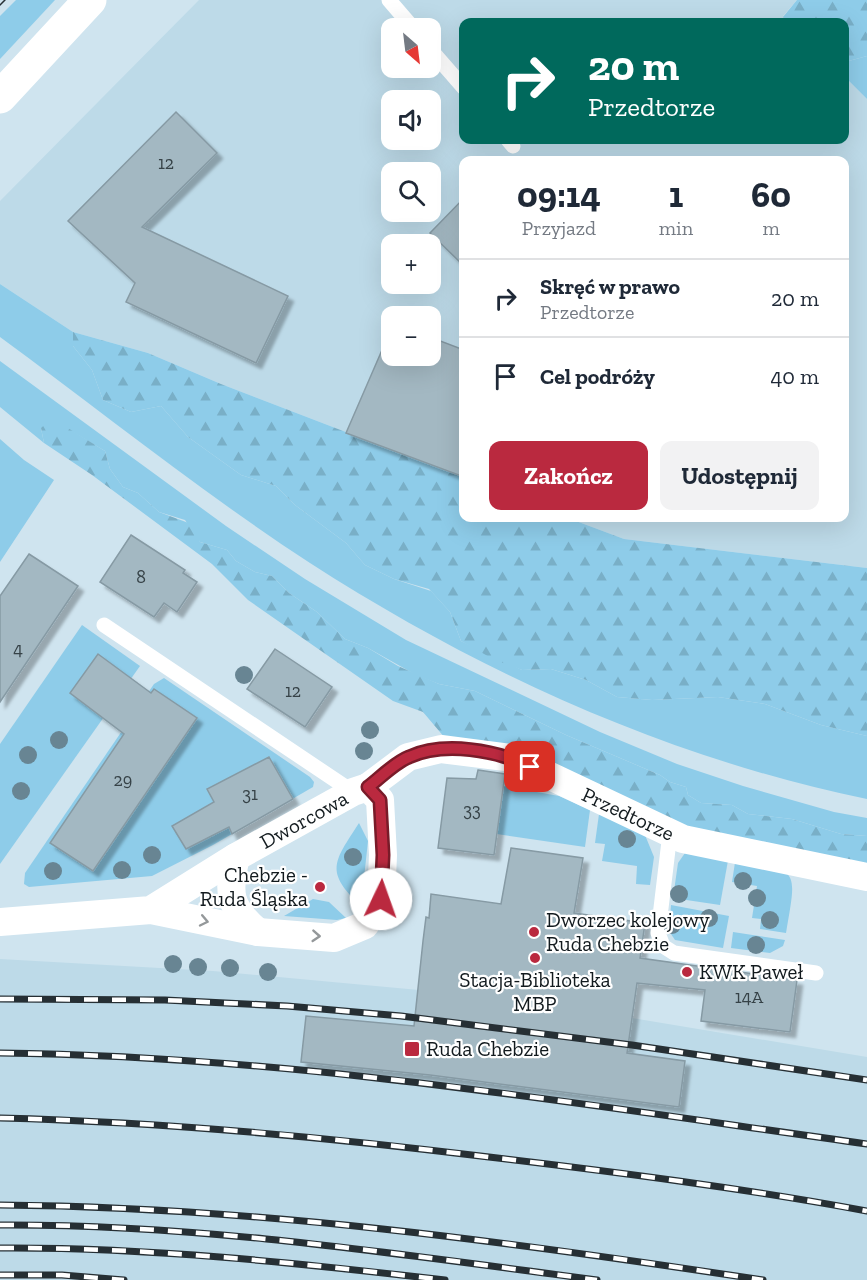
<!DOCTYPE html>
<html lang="pl">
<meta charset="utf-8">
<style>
body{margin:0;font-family:"Zilla Slab",serif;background:#f2f2f3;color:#1f2937;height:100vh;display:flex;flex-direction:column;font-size:22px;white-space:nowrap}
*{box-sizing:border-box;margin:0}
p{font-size:20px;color:#747a83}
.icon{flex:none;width:33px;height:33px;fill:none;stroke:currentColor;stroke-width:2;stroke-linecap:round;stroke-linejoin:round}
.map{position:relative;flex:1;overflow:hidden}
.drawer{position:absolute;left:459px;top:156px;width:390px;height:366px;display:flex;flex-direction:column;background:#fff;border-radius:12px;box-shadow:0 6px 24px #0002}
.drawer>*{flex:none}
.banner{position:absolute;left:459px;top:18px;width:390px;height:126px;border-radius:12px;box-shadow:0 6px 24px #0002;background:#00695c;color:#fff;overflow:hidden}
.needle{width:39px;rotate:152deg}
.buttons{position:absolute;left:381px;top:18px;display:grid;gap:12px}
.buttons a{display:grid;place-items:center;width:60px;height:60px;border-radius:12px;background:#fff;box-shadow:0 6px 24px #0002;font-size:30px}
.pin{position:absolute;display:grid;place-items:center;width:51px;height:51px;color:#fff;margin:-26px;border-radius:12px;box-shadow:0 3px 9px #0006}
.me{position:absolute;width:66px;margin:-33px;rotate:3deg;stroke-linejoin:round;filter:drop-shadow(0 0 4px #0008)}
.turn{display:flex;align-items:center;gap:21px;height:126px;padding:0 30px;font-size:27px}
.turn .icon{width:78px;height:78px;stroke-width:2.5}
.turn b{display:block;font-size:42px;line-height:51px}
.eta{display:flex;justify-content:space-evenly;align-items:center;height:102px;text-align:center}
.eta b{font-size:36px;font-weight:700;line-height:42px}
.action{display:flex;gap:12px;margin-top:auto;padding:12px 30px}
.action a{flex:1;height:69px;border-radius:12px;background:#ba293f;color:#fff;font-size:24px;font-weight:700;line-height:69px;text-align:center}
.action a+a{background:#f2f2f3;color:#1f2937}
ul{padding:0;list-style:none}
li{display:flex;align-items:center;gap:18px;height:78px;padding:0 30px;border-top:2px solid #e0e1e3}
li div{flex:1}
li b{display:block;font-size:22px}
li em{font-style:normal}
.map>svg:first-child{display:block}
.built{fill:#bddae8;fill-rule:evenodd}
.green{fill:#8ecce9}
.forest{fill:url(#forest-firs)}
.building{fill:#a3b8c2;stroke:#869aa4;stroke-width:1.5;filter:url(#shadow)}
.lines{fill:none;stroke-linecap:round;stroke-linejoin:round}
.lane{stroke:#fff;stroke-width:15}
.street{stroke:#fff;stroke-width:28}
.secondary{stroke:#fff;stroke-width:33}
.tram{stroke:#262f34;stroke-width:1.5}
.rail-casing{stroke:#262f34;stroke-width:7}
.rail{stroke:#fff;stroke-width:4.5;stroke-dasharray:14;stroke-linecap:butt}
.tree{fill:#688593}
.oneway{stroke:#94989a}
.route-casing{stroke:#791b29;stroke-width:15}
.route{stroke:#ba293f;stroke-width:10}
.poi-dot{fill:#ba293f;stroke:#fff;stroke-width:2}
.labels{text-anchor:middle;stroke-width:4.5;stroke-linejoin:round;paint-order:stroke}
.number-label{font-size:18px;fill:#364247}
.street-label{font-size:21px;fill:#121a1e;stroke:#fff}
.poi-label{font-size:21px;fill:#121a1e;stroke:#fff;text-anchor:start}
</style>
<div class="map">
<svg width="867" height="1280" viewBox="0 0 867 1280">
<defs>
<pattern id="forest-firs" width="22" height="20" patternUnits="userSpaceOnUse" patternTransform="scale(1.5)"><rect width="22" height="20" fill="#8ecce9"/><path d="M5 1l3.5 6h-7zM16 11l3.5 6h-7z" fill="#79afc7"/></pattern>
<filter id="shadow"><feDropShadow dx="5.5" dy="5.5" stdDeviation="1.5" flood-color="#0004"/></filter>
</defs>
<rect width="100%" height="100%" fill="#cfe4ef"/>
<!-- built -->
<g class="built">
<path d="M199,0H797L783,16L790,22H464V140H844L845,77L867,99V568L624,539L568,518H844V160H464L463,477L221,384L148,353L73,332L0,284V201ZM392,28H430V68H392ZM392,100H430V140H392ZM392,172H430V212H392ZM392,244H430V284H392ZM392,316H430V356H392Z"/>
<polygon points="0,959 213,971 419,990 632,1018 867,1057 867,1280 0,1280"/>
</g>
<!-- green -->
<g class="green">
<polygon points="16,0 55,0 0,59 0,16"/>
<polygon points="867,56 867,99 845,77 845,62"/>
<path d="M0,284L73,332V346L92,370L103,400L131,412L161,406L188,437L241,475L276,486L295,505L346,543L365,565L394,579L431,591L450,612L461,641L522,670L551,669L586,680L617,697L652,700L718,697L765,704L821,725L867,736V799C668,758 481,673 310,563C204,494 102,412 0,337Z"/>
<polygon points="0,361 226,526 305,579 406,640 600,732 677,764 743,786 834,812 867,818 867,836 841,834 792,819 748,814 732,805 701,803 688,795 686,787 670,782 660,775 566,735 475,691 439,684 416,675 368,648 345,639 317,612 289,593 272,576 255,572 236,561 227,550 200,542 185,520 159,512 138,493 123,487 110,469 105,451 63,426 41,428 44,443 0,407"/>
<polygon points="0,439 24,460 54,480 0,562"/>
<polygon points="82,625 140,666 0,864 0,744"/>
<polygon points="164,678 310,777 314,782 313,787 213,845 152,876 29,887 24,884 25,873 154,684"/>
<polygon points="504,786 559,796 590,810 585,847 497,834"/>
<polygon points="599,814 645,835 654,857 650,885 636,884 637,866 602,861 605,844 595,843"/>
<path d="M359,823L368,841L361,906C324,871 334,862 359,823Z"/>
<polygon points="685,853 729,855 720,905 673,898 678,863"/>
<path d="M736,856C800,873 797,867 786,933L760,929L761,919L752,918L757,886L732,882Z"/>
<polygon points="313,899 329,902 346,918 337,920 284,916"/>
<polygon points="671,905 729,916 723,948 675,940 669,931"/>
<polygon points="733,932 785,940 783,946 770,953 731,948"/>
</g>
<!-- forest -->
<g class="forest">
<polygon points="797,0 867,0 867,56 845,62 844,22 789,22 783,17"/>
<polygon points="73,332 148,353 221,384 463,477 464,518 568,518 624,539 867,568 867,736 821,725 765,704 718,697 652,700 617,697 586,680 551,669 522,670 493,659 461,641 450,612 429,589 394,579 365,565 346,543 295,505 276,486 241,475 188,437 161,406 131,412 103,400 92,370 73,346"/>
<polygon points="49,421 63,425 105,451 110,469 123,487 138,493 159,512 194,525 200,542 227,550 236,561 255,572 272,576 289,593 317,612 345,639 368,648 398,666 439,684 475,691 566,735 660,775 670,782 686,787 688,795 701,803 732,805 748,814 792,819 841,834 867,836 867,868 700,832 445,738 423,712 393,701 248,600 212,564 92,475 44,443 41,428"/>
</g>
<!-- building -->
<g class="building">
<polygon points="176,112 217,153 142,227 288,296 256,363 126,302 135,283 68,221"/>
<polygon points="464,198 464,266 430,233"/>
<polygon points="392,327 392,356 430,356 430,337 464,350 464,477 346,433"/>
<polygon points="131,535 185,570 183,573 197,582 177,612 164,603 154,617 100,582"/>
<polygon points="29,554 78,586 0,702 0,596"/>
<polygon points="275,649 332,687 305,727 247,689"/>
<polygon points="98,654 151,693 154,689 197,718 93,871 50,843 124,734 70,693"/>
<polygon points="269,757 293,799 232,834 229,827 186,849 172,826 214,802 207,789"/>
<polygon points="478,770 505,774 494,855 438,848 447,778 476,779"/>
<polygon points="511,848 583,858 574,913 645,923 640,958 797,980 790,1032 701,1021 705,990 637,983 627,1053 685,1061 679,1107 430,1075 301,1062 306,1016 414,1026 423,941 426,917 429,918 431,894 501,904"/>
</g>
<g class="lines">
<!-- lane -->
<g class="lane">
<polyline points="389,0 413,28"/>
<polyline points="430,49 464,88"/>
<polyline points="508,140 513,146"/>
<polyline points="104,625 353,792"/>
<polyline points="670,833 658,933 663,946 674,953 816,973"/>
</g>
<!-- street -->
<g class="street">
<polyline points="368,787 408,757 441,749 512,758 683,839 867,877"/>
<path d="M236,857C227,893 229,908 258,932"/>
<polyline points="0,922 151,910 258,932 334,938 365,925 381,899 383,855 380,800 368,787 353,792 236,857 151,910"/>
</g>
<!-- secondary -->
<polyline class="secondary" points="0,97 90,0"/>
<!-- tram -->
<polyline class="tram" points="0,5 5,0"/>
<!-- rail casing -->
<g class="rail-casing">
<g id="rail">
<polyline points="0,999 165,1000 287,1006 401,1016 632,1045 867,1080"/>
<path d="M0,1053C291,1056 579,1104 867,1144"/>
<path d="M0,1118C164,1122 326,1137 489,1157C616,1172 742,1188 867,1211"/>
<path d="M0,1205C255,1207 511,1242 763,1280"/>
<path d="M0,1225C200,1224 399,1254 597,1280"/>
<path d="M0,1248C148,1247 298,1263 445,1280"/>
<polyline points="0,1275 62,1275 124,1280"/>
</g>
</g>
<!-- rail -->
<use href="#rail" class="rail"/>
</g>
<!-- trees -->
<g class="tree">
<circle cx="244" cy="675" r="9"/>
<circle cx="370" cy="730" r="9"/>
<circle cx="59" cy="740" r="9"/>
<circle cx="364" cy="751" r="9"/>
<circle cx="28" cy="755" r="9"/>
<circle cx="21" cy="791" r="9"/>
<circle cx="627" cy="839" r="9"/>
<circle cx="152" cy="855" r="9"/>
<circle cx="353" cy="857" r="9"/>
<circle cx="122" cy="870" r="9"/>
<circle cx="53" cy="871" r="9"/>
<circle cx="743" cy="881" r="9"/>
<circle cx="679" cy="894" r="9"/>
<circle cx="757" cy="898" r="9"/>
<circle cx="709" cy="918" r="9"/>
<circle cx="770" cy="920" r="9"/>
<circle cx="672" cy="925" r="9"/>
<circle cx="756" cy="945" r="9"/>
<circle cx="173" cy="964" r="9"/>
<circle cx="198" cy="967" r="9"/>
<circle cx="230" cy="968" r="9"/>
<circle cx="268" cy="972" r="9"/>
</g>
<!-- one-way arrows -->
<defs><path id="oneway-chevron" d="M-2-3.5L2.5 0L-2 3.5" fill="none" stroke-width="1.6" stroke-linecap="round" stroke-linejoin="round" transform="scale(1.5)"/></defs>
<g class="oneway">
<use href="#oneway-chevron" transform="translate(204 921) rotate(12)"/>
<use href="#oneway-chevron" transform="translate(316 936) rotate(4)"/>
</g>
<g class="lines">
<!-- route casing -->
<g class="route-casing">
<path id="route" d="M381,899L383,855L380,800L368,787C380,778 394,763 409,757C444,741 497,750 530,767"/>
</g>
<!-- route -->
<use href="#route" class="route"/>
</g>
<!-- markers -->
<g class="poi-dot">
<circle cx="320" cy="887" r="6"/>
<circle cx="534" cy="932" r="6"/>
<circle cx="535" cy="958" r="6"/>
<circle cx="687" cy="972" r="6"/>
<rect x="404" y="1041" width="16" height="16" rx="3"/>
</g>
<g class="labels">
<!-- number labels -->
<g class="number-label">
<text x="166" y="169">12</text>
<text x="141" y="583">8</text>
<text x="18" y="655">4</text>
<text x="293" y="697">12</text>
<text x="123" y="786">29</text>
<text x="250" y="800">31</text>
<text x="472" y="816">33</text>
<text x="749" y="1003">14A</text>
</g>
<!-- street labels -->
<g class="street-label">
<text transform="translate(628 814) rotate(25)" y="7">Przedtorze</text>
<text transform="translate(304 820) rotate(-29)" y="7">Dworcowa</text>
</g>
<!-- poi labels -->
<g class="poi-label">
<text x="308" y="882" text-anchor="end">Chebzie -<tspan x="308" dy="24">Ruda Śląska</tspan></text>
<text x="546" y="927">Dworzec kolejowy<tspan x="546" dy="24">Ruda Chebzie</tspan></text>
<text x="699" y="979">KWK Paweł</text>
<text x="535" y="987" text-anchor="middle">Stacja-Biblioteka<tspan x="535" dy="24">MBP</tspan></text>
<text x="426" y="1056">Ruda Chebzie</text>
</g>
</g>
</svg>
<div class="buttons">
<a><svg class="needle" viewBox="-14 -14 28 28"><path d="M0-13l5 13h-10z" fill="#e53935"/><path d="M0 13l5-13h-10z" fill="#747a83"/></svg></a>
<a><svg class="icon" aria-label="sound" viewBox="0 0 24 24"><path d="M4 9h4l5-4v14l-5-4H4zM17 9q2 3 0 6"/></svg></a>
<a><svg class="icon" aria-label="search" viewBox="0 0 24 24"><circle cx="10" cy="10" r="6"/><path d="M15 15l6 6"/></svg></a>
<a>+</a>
<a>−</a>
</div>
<div class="pin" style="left:530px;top:767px;background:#d93025"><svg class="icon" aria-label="arrive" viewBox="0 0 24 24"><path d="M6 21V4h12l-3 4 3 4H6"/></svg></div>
<svg class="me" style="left:381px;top:899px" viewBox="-20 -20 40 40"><circle r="19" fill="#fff"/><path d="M0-13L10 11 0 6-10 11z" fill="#ba293f"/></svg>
<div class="banner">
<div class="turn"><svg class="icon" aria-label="right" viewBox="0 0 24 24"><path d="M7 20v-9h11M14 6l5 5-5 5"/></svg><div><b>20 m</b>Przedtorze</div></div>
</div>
<section class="drawer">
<div class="eta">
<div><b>09:14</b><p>Przyjazd</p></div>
<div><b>1</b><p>min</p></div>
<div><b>60</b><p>m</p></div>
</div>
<ul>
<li><svg class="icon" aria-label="right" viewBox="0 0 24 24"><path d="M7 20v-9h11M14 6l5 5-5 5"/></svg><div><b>Skręć w prawo</b><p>Przedtorze</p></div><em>20 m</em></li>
<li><svg class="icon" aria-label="arrive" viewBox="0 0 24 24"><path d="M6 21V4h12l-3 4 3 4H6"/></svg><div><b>Cel podróży</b></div><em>40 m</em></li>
</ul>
<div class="action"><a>Zakończ</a><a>Udostępnij</a></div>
</section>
</div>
